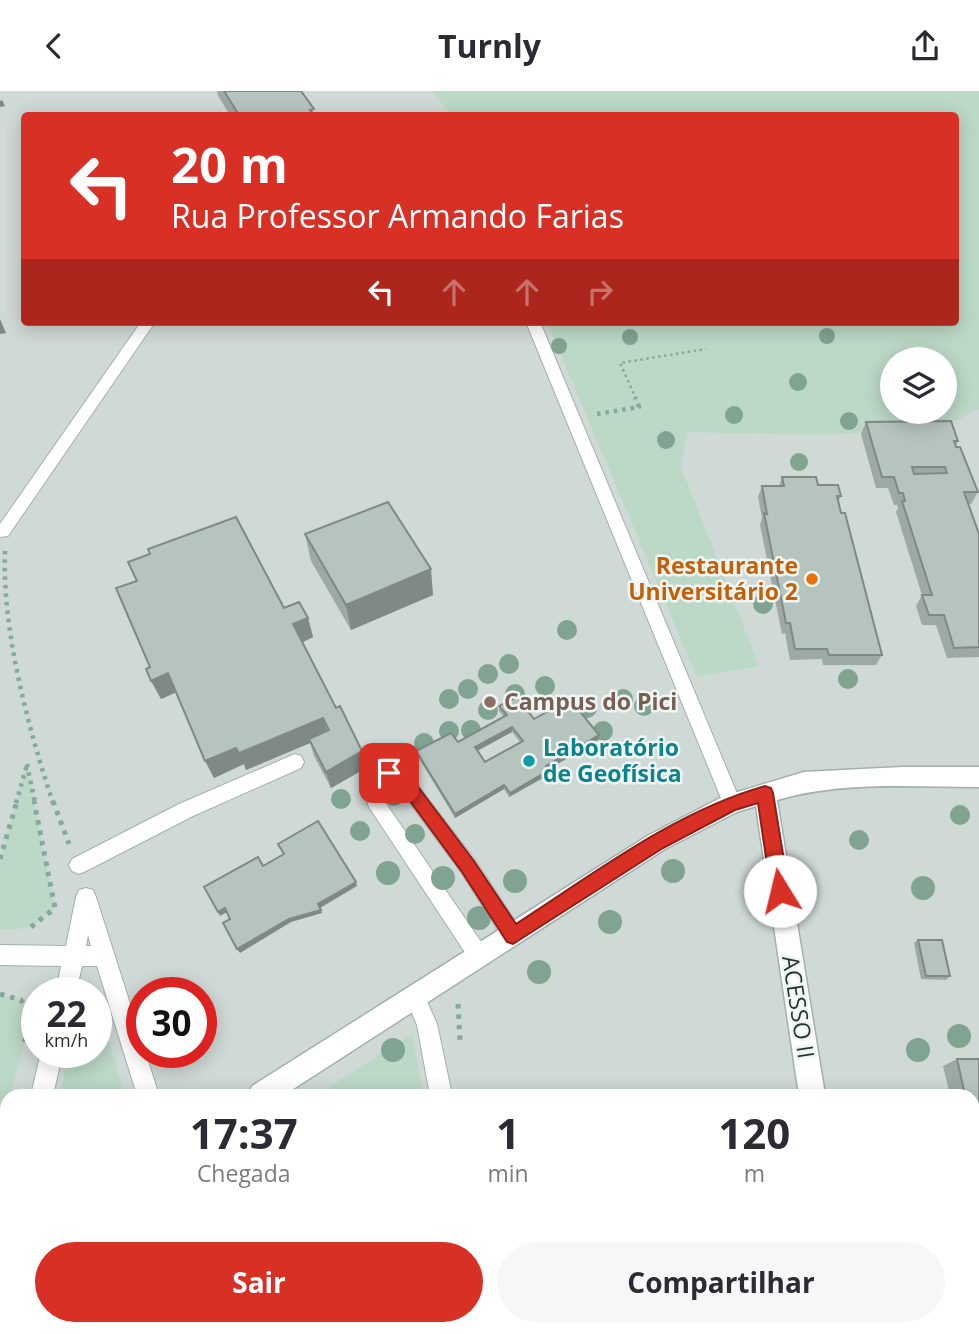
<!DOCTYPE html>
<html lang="pt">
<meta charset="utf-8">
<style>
body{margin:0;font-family:"Open Sans",sans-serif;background:#f7f7f7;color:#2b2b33;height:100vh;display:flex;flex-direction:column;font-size:26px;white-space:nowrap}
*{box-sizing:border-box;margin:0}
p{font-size:23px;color:#7c7c81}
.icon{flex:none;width:38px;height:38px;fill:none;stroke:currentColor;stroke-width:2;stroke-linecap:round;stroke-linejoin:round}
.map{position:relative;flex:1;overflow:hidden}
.panel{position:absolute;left:0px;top:998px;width:980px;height:247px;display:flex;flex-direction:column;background:#fff;border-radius:21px 21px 0 0;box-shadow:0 4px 18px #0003}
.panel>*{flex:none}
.guide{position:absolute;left:21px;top:21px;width:938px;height:214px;border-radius:7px;box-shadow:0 4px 18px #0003;background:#d93025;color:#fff;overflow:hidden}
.tools{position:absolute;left:880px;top:256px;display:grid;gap:14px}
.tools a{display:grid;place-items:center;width:77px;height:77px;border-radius:50%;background:#fff;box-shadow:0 4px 18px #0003;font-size:35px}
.speed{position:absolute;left:21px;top:886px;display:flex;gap:14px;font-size:35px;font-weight:700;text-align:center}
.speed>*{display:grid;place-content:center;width:91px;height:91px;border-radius:50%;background:#fff;box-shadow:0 4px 18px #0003;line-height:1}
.speed small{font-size:18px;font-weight:400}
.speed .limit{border:10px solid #d22;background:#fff;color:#111}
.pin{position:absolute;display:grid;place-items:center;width:60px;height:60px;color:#fff;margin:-30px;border-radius:14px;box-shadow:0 4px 10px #0006}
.me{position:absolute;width:77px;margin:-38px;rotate:351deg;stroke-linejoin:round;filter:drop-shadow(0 0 5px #0008)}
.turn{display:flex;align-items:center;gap:24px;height:147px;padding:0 35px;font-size:32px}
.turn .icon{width:91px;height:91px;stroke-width:2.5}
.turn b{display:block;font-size:49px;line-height:60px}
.lanes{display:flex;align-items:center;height:66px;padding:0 35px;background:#0003;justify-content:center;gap:35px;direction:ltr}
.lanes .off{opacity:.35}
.eta{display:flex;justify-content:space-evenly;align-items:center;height:119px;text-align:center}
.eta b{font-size:42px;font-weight:700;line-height:49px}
.cta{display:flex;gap:14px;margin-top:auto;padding:14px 35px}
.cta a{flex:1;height:80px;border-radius:42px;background:#d93025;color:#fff;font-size:28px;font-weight:700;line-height:80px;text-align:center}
.cta a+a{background:#f7f7f7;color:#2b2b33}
header{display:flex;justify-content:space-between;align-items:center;height:91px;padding:0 35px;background:#fff;font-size:32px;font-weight:700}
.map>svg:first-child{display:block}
.built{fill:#cfd9d5;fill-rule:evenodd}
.green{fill:#bcd8c6;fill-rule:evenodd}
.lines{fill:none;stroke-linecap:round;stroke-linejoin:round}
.lane-casing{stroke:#a4b0ad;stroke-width:2}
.street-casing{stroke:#a4b0ad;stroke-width:3}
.path-far2{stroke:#85a9a0;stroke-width:2.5;stroke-dasharray:2.5 3.5;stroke-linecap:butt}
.path-far1{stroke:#85a9a0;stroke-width:4.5;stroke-dasharray:3.5 5;stroke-linecap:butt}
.path{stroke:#85a9a0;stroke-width:5;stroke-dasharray:4.5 6;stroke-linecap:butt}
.lane{fill:#fff;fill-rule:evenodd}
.street{fill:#fff;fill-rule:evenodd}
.tree{fill:#81a391}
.wall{fill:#9da9a4;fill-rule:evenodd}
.shaded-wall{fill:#7f8986}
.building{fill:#b6c4bf;stroke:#7f8986;stroke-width:2;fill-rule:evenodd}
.route{fill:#d93025;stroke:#8d1f18;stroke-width:2}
.food-dot{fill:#e8710a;stroke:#f0f6f4;stroke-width:2.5}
.education-dot{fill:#8d6e63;stroke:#f0f6f4;stroke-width:2.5}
.culture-dot{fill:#0f9aa8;stroke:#f0f6f4;stroke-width:2.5}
.labels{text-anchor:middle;stroke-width:5;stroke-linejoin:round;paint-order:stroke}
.food-label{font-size:23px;font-weight:bold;fill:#c56008;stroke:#f0f6f4;text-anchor:end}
.education-label{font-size:23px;font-weight:bold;fill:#785e54;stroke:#f0f6f4;text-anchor:start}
.culture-label{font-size:23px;font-weight:bold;fill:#0d838f;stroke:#f0f6f4;text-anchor:start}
.street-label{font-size:23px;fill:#233834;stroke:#f0f6f4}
</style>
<header><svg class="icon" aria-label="back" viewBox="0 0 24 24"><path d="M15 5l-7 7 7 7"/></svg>Turnly<svg class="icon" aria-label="share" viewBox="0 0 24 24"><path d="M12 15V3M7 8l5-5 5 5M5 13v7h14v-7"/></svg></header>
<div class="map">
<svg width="979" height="1243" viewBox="0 0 979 1243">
<rect width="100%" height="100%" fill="#e1e9e6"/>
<!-- built -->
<path class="built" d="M0,0H979V1243H0ZM24,24H956V231H24ZM892,268H945V320H892ZM37,901H96V961H37ZM142,901H201V961H142ZM7,1004H973V1237H7Z"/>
<!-- green -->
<g class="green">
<path d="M432,0H979V318L941,336L826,344L687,341L681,376L759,575L697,586L547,231H956V24H451ZM892,268H945V320H892Z"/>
<path d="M27,673L55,817C34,836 29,839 0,838V768Z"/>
<polygon points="0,903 21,909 31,927 10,1004 7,1004 7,1017 0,1044"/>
<polygon points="96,920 100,922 125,1004 60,1004 70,961 96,961"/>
<polygon points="412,943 423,1004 317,1004"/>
<polygon points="51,1237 165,1237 164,1243 48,1243"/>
</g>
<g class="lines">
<!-- lane casing -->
<g class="lane-casing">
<g id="lane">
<polygon points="141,231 155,231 8,445 0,446 0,433"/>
<polygon points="526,231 540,231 741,712 739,718 732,720 725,718 723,712"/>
<polygon points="295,663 301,665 304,671 301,677 193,725 86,780 79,783 72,780 69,774 72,768 179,713"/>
<path d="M389,674L409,683L475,769L520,838L523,845L520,852L513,855L506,852L461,781L397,695L386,691L382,699L385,711L486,858L489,865L486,872L479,875L472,872L369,716C361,696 366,678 389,674Z"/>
<path d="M86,797L93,799L96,806L142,950V961H145L159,1004H137L97,875H82L76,901H56L61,875L0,874V854L66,855L76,806L79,799ZM88,844L91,855H86Z"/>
<polygon points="415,896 422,899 437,933 452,1004 430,1004 417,934 405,906 408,899"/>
<polygon points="41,961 63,961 53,1004 31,1004"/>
<polygon points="7,1147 7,1199 0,1202 0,1150"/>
<rect x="424" y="1237" width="24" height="6"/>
</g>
</g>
<!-- street casing -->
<g class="street-casing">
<g id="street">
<path d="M902,676H979V696C913,696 841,690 777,709L825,1004H799L756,715L737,721L665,758L284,1004H248L252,995L649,744L724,705L804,681Z"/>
<polygon points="7,1227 7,1237 31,1237 29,1243 0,1243"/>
<polygon points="834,1237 864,1237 865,1243 835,1243"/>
</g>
</g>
<!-- path-far2 -->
<polyline class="path-far2" points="636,308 620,272 706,258"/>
<!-- path-far1 -->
<g class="path-far1">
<polyline points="597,323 639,316 635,306"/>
<path d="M5,460C2,540 28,636 53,712"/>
<polyline points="27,673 35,712"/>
<polyline points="16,712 27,674"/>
</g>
<!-- path -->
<g class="path">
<polyline points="53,710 69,753"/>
<polyline points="0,768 17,710"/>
<polyline points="31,836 55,817 34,710"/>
<polyline points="0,903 21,909 31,927 23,956"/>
<polyline points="458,913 460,951"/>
<polyline points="0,1044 7,1017"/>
<polyline points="472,1237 472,1243"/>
</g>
<!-- lane -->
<use href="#lane" class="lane"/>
<!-- street -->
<use href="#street" class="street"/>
</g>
<!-- trees -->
<g class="tree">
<circle cx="827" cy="245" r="8"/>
<circle cx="630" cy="246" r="8"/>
<circle cx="559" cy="255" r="8"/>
<circle cx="798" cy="291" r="9"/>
<circle cx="734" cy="324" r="9"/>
<circle cx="849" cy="330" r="9"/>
<circle cx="666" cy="349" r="9"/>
<circle cx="799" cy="371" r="9"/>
<circle cx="763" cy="513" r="10"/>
<circle cx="567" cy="539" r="10"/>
<circle cx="509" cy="573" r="10"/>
<circle cx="488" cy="583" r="10"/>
<circle cx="848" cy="588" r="10"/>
<circle cx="545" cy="595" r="10"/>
<circle cx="468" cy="598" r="10"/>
<circle cx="515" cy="603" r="10"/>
<circle cx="449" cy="608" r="10"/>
<circle cx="623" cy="608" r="10"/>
<circle cx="644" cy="615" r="10"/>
<circle cx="587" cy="617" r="10"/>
<circle cx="488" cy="619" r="10"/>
<circle cx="471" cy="639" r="10"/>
<circle cx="449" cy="640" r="10"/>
<circle cx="603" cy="640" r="10"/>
<circle cx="424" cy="652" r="10"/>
<circle cx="394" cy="705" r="10"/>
<circle cx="341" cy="708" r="10"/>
<circle cx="960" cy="724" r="10"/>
<circle cx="360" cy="740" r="10"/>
<circle cx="415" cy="743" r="10"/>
<circle cx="859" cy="749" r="10"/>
<circle cx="673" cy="780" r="12"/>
<circle cx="388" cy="782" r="12"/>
<circle cx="443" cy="787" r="12"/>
<circle cx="515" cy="790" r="12"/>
<circle cx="923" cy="797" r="12"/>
<circle cx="479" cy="827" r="12"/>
<circle cx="610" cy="831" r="12"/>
<circle cx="539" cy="881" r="12"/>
<circle cx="959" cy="945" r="12"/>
<circle cx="393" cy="959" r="12"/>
<circle cx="918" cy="959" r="12"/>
</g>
<!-- wall -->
<g class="wall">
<polygon points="217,0 301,0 315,24 230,24 218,5"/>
<polygon points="866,331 958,350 956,355 978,401 971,413 968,413 979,443 979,566 947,567 936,534 922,534 916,515 922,504 896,421 898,417 897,414 894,414 888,397 876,397 861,343"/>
<polygon points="782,386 818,394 841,405 838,411 882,564 876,574 823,574 822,568 790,569 785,542 782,543 760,434 762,427 758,406 762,395 779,395"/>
<polygon points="305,443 433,504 351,539 311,470"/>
<polygon points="137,490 284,517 308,527 313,546 302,551 366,677 331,697 314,665 310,652 246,679 244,673 214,687 176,601 161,608 150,576"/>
<path d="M499,615L534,628L599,644L598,649L548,678V684L509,706L504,698L455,727L417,664L416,660L458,651L504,626L499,620ZM512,641L520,651L485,671L477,660Z"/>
<polygon points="918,849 950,885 946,889 921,888 914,852"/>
<polygon points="957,968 979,968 979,1133 973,1107 973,1004 950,1004 943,975"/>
</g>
<!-- shaded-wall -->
<g class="shaded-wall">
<polygon points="2,9 5,15 0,16 0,10"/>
<polygon points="0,228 6,242 0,243"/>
<polygon points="431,478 433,504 351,539 346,514"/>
<polygon points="308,527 313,546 299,553 293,533"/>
<polygon points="168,582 177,601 161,608 151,590"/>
<polygon points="323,627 328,644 309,648 310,652 246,679 244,673 214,687 205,670 236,657"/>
<polygon points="512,636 512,641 475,661 475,656"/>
<polygon points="599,644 598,649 546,680 546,675"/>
<polygon points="362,660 366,677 331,697 326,681"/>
<polygon points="549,679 548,684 509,706 510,702"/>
<polygon points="504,694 504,698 455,727 455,723"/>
<polygon points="356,791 357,795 320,817 318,813"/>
<polygon points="225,817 227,821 220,825 218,821"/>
<polygon points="321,819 322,822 291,831 240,862 237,858 289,828"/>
</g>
<!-- building -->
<g class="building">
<polygon points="224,0 301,0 314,18 310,19 314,24 239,24"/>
<path d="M951,330L958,350H954L956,356H960L978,401H964L979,443V556L954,557L944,524H929L922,504H932L902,410H905L903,402H899L894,386H882L866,331ZM912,376H945L947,382L914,383Z"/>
<polygon points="782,386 816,386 818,394 838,394 841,405 837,405 841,422 845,422 882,564 829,564 827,558 795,558 790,532 786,532 764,422 767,423 762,395 784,395"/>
<polygon points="388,411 431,478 346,514 305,443"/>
<polygon points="236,426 284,517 299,511 308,527 293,533 336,617 340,615 362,660 326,681 309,648 329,639 323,627 239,662 236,657 205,670 168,582 151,590 146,578 150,576 116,497 137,490 128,471 150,463 148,458"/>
<path d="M517,606L534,628L570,608L599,644L546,675L549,679L510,702L504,694L455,723L416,660L451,642L458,651L507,624L499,615ZM512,636L523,650L485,671L475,656Z"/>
<polygon points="318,730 356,791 318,813 321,819 289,828 237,858 223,832 230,828 225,817 218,821 204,796 258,766 263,775 284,763 278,753"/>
<polygon points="918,849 942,849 950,885 926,885"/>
<polygon points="957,968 979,968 979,1064 973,1038 973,1004 965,1004"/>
</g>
<!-- route -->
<path class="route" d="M389,675L403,678L409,684L474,770L516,833C595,782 674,721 765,695L771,697L773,702L789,800L786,806L780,808L774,806L771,800L758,712L735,719L663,757L513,853L507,851L462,781L398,694L383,687L381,682L383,677Z"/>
<!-- markers -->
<circle class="food-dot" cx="812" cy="488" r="7"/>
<circle class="education-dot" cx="490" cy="611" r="7"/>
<circle class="culture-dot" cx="529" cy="670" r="7"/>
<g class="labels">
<!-- food labels -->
<g class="food-label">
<text x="798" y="483">Restaurante<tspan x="798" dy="26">Universitário 2</tspan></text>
</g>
<!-- education labels -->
<g class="education-label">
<text x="504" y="619">Campus do Pici</text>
</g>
<!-- culture labels -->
<g class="culture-label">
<text x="543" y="665">Laboratório<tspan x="543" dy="26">de Geofísica</tspan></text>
</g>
<!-- street labels -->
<g class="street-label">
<text transform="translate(798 916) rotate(81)" y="8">ACESSO II</text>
</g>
</g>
</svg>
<div class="tools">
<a><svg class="icon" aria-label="layers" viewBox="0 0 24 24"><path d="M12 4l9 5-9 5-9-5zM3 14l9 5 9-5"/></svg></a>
</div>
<div class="speed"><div>22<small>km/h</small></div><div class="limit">30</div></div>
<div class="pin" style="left:389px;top:682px;background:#d93025"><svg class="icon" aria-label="arrive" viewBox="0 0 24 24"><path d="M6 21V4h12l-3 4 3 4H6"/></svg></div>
<svg class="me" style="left:780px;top:800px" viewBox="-20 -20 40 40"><circle r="19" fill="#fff"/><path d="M0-13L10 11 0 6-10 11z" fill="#d93025"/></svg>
<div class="guide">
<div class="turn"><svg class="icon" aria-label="left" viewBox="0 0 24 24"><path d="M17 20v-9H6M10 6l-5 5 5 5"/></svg><div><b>20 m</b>Rua Professor Armando Farias</div></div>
<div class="lanes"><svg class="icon" aria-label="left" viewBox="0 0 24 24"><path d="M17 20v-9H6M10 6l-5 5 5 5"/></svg><svg class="icon off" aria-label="ahead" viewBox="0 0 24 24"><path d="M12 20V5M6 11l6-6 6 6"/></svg><svg class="icon off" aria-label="ahead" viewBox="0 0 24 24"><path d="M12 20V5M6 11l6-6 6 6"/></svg><svg class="icon off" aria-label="right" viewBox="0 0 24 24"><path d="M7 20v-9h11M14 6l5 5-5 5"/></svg></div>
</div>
<section class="panel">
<div class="eta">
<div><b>17:37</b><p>Chegada</p></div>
<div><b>1</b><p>min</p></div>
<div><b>120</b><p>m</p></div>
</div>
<div class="cta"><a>Sair</a><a>Compartilhar</a></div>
</section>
</div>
